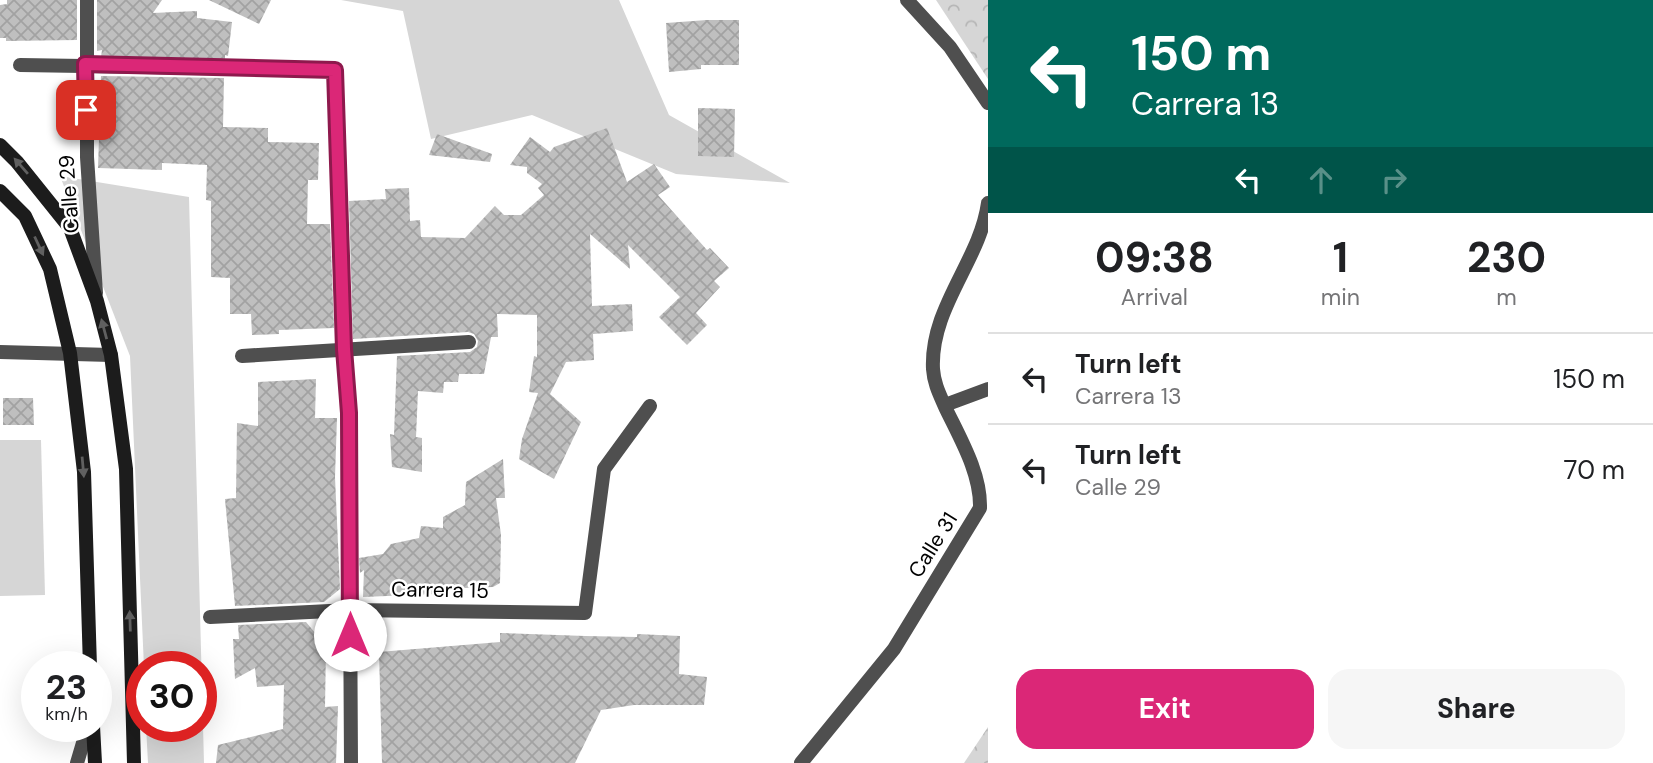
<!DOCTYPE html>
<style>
body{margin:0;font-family:"DM Sans",sans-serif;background:#f6f6f6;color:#202124;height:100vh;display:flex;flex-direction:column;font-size:26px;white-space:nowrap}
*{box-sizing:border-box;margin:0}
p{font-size:23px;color:#757577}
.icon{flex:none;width:38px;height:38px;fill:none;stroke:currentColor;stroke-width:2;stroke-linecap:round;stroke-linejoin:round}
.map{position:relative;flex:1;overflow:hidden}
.drawer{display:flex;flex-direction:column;background:#fff;width:665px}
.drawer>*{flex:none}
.hud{background:#00695c;color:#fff;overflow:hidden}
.speed{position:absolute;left:21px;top:651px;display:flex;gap:14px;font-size:35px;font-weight:700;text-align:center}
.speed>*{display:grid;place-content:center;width:91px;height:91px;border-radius:50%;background:#fff;box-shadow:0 7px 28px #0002;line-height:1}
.speed small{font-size:18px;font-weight:400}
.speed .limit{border:10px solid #d22;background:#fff;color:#111}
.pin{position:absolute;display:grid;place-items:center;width:60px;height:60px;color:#fff;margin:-30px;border-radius:14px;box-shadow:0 4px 10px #0006}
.me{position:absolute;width:77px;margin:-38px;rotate:0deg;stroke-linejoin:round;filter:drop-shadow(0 0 5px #0008)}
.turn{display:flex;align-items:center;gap:24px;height:147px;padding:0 28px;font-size:32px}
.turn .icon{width:91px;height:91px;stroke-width:2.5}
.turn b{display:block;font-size:49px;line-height:60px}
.lanes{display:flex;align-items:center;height:66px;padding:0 28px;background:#0003;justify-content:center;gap:35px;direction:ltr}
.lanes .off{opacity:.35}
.eta{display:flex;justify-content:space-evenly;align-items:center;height:119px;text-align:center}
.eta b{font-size:42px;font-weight:700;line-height:49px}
.button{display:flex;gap:14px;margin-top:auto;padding:14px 28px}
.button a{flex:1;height:80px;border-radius:21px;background:#db2777;color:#fff;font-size:28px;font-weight:700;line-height:80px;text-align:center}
.button a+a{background:#f6f6f6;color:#202124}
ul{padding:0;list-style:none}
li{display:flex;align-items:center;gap:21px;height:91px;padding:0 28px;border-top:2px solid #e0e0e0}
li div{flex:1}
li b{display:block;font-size:26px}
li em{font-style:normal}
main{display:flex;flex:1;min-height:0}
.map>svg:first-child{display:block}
.green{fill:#d6d6d6}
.forest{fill:url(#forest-crowns)}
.building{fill:url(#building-cross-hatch)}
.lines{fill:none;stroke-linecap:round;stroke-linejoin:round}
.minor{stroke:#4f4f4f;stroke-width:14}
.tertiary{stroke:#4f4f4f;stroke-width:14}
.secondary{stroke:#1c1c1c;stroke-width:14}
.oneway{fill:#606060}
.route-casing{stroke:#8e194d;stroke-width:18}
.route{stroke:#db2777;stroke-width:12}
.labels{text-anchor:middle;stroke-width:5;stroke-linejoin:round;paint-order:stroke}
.street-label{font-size:21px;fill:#000;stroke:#fff}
</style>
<main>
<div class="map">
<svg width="988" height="763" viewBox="0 0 988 763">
<defs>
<pattern id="forest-crowns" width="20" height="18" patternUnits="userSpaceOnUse" patternTransform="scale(1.75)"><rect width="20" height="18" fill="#d6d6d6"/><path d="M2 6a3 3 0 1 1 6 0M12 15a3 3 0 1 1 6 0" fill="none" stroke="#b6b6b6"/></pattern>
<pattern id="building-cross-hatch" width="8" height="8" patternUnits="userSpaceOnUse" patternTransform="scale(1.75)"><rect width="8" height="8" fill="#bfbfbf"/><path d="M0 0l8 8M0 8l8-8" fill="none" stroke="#a2a2a2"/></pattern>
</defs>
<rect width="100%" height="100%" fill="#fff"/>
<!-- green -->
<g class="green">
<polygon points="341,0 619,0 669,115 790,183 676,174 532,115 431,139 403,11"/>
<polygon points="60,176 189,197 204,763 148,763 146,726 201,726 201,667 144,667 130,356"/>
<polygon points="0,440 41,440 45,595 0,596"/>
</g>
<!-- forest -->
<g class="forest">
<polygon points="936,0 988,0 988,79"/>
<polygon points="988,727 988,763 964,763"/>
</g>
<!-- building -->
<g class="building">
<polygon points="7,0 77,0 77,40 6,41 6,38 0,38 0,5 7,4"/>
<polygon points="97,0 162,0 153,13 197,11 197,18 232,22 228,56 225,55 225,59 101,57 102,50 97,51"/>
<polygon points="209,0 271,0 259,24"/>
<polygon points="707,20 739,20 739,65 701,65 701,69 669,72 666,23"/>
<polygon points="101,76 224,78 223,127 268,128 268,142 319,143 318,180 308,180 307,224 330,224 334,328 279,330 279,334 252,335 251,314 230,314 230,278 211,277 211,201 206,200 207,165 162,163 162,170 98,168"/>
<polygon points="698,108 735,109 734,157 698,156"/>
<polygon points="607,128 627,182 654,164 670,187 658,195 707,250 710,248 729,268 714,281 720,287 696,313 707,325 687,345 659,317 680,297 628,245 630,269 590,234 592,306 632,304 633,331 593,334 594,360 566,362 550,394 581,422 554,479 519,459 522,439 538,393 529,392 534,356 537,357 537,315 497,314 498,337 491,337 484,374 459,374 458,382 444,382 443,393 418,391 416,437 422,438 422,472 392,467 390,434 394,435 397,356 470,352 477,347 478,341 474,334 468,332 353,339 349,201 386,199 385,189 409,188 410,221 420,220 421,237 465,238 495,206 504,215 521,215 544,195 538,188 542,184 527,173 527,167 510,165 530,137 550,152 554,147"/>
<polygon points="437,134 492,154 490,162 429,155"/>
<polygon points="316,379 315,418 337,418 335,477 340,589 324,602 235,606 225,499 236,498 237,423 258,426 258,382"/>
<polygon points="3,398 33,398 34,425 3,425"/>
<polygon points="503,459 505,498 496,498 501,535 500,583 493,587 436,589 435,594 363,597 364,570 360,573 359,558 383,554 391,544 419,538 421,526 443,528 443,517 465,505 466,482"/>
<polygon points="306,622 326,646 325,707 338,706 336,763 216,763 218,745 283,729 284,685 257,687 255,668 235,679 233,639 239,639 238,625"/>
<polygon points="500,633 585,636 637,637 637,634 680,636 679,674 707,677 704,705 634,705 601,710 575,763 382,763 379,652 500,642"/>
</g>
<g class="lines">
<!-- minor -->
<g class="minor">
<polyline points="87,0 87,157 96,293"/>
<polyline points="20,65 335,70 344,349 349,413 351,763"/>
<polyline points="0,352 111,355"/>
<polyline points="242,356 469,342"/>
<polyline points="945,405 988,389"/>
<polyline points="210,617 350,610 585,613 604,469 650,406"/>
</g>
<!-- tertiary -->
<g class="tertiary">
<polyline points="907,0 950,47 988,103"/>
<polyline points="77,763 88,726"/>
<path d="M801,763L894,649L980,508C981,474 961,440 946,409C940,395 934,384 933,369C930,307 980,261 988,203"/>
</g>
<!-- secondary -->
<g class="secondary">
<polyline points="0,145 17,162 70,228 97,301 111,355 126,469 134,763"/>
<polyline points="0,191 25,216 50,269 70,353 84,472 90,667"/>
<polyline points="93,726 95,763"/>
</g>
</g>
<!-- one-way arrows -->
<defs><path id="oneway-solid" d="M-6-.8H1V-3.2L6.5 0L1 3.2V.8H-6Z" transform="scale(1.75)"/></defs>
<g class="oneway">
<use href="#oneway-solid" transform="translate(21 166) rotate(-131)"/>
<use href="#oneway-solid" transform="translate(39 246) rotate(65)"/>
<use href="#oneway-solid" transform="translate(104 329) rotate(-105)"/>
<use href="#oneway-solid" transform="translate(83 467) rotate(85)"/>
<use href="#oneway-solid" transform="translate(130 621) rotate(-92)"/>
</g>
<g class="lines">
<!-- route casing -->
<g class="route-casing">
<polyline id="route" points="86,110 85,64 335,70 344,349 349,413 350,635"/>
</g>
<!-- route -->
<use href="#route" class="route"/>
</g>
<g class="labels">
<!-- street labels -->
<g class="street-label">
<text transform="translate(69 194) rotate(-94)" y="7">Calle 29</text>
<text transform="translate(933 545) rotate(-58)" y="7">Calle 31</text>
<text transform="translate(440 590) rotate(1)" y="7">Carrera 15</text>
</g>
</g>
</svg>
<div class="speed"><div>23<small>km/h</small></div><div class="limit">30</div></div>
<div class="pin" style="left:86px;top:110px;background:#d93025"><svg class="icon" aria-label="arrive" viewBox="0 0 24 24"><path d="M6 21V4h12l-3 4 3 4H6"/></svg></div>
<svg class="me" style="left:350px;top:635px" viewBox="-20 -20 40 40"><circle r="19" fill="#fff"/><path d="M0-13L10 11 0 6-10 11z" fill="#db2777"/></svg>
</div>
<section class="drawer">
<div class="hud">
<div class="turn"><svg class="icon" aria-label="left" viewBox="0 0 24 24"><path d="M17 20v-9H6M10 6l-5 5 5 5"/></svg><div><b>150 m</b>Carrera 13</div></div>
<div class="lanes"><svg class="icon" aria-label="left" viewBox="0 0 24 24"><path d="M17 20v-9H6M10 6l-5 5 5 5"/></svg><svg class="icon off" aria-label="ahead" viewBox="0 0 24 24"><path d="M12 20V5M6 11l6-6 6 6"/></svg><svg class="icon off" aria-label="right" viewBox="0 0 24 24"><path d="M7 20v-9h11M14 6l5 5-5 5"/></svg></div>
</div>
<div class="eta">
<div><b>09:38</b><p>Arrival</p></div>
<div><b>1</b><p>min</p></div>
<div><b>230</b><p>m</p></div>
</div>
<ul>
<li><svg class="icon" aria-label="left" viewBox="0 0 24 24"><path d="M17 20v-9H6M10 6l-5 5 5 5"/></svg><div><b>Turn left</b><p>Carrera 13</p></div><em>150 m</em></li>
<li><svg class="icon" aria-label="left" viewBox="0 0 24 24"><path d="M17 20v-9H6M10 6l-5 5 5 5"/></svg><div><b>Turn left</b><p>Calle 29</p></div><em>70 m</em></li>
</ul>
<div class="button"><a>Exit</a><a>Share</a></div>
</section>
</main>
